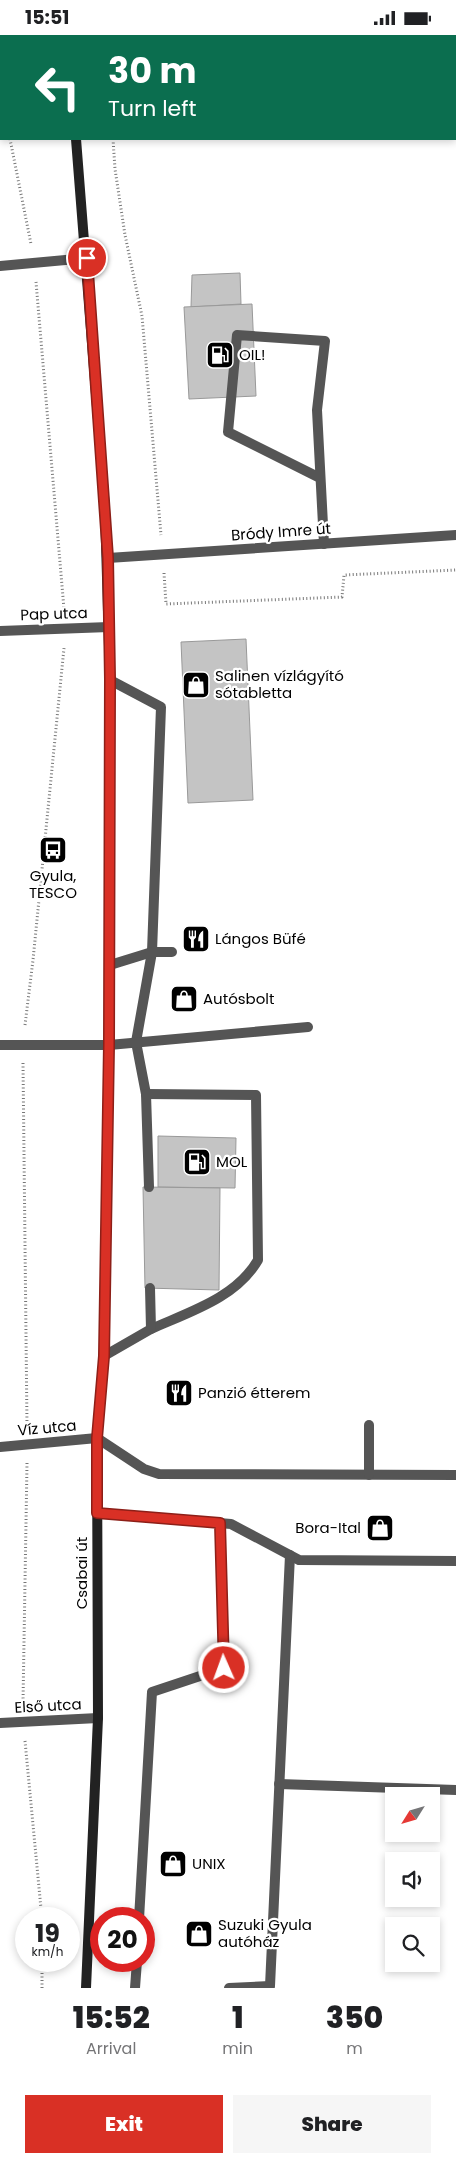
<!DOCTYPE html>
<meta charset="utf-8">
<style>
body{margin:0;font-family:Poppins,sans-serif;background:#f6f6f6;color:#202124;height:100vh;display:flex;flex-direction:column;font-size:19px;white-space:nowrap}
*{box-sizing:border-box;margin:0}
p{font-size:16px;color:#757577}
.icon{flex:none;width:28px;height:28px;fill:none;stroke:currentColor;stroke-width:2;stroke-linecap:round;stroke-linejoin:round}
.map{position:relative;height:1953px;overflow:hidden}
.side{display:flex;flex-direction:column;background:#fff;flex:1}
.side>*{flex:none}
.hud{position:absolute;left:0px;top:0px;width:456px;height:105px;box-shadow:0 2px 8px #0003;background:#0b6e4f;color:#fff;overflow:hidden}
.needle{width:32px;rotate:233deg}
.tools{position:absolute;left:385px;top:1752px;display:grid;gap:10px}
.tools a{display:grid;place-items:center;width:55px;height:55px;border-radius:0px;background:#fff;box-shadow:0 2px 8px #0003;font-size:25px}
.speed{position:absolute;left:15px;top:1872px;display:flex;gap:10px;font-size:25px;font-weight:700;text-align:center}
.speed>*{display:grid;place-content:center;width:65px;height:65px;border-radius:50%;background:#fff;box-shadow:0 2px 8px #0003;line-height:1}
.speed small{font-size:12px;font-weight:400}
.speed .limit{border:8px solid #d22;background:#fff;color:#111}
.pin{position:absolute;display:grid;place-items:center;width:42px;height:42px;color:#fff;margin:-21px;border:2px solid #fff;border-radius:50%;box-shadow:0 1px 5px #0007}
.me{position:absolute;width:55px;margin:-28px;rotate:358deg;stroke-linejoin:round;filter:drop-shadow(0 0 4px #0008)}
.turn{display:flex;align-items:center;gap:18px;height:105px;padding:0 25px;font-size:22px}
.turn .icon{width:65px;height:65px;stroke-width:2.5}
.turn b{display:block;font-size:35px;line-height:42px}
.eta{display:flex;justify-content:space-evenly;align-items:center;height:85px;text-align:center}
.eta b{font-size:30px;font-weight:800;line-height:35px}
.button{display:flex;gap:10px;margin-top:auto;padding:10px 25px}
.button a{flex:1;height:58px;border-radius:0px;background:#d93025;color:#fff;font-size:20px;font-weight:800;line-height:58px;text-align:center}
.button a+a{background:#f6f6f6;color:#202124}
.status{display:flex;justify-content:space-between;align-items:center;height:35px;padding:0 25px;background:#fff;direction:ltr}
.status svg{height:14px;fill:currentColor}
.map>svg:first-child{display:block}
.building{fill:#c4c4c4;stroke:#999}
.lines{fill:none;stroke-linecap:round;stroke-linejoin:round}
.path{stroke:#777;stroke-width:3;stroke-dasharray:1 2.5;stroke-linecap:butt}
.lane{stroke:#555;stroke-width:10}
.street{stroke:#555;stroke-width:10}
.secondary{stroke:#222;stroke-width:10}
.route-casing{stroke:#8d1f18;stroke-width:12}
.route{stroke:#d93025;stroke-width:9}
.labels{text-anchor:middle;stroke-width:4.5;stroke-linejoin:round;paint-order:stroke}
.poi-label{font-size:15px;fill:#000;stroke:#fff;text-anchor:start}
.street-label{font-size:15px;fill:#000;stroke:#fff}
</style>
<div class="status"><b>15:51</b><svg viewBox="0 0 49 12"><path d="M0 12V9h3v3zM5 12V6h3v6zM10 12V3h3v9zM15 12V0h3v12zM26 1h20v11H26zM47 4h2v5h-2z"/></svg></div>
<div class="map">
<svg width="456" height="1953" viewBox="0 0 456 1953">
<rect width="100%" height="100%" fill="#fff"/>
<!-- building -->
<g class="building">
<polygon points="240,238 241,269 191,272 192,240"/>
<polygon points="252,269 256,361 189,364 184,272"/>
<polygon points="246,604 253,765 188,768 181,607"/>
<polygon points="158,1101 236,1103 235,1153 158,1152"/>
<polygon points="143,1152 220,1153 219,1255 145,1253"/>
</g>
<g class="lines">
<!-- path -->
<g class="path">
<polyline points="107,0 107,1"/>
<polyline points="0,54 1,60"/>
<polyline points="10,104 31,209"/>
<polyline points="113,104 115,134 125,200 142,281 161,500"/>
<polyline points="36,247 64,574"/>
<polyline points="164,538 166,569 342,562 344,540 456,535"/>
<polyline points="25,990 33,925 64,613"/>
<polyline points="23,1028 27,1390"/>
<polyline points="23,1667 27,1428"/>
<polyline points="25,1706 42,1884"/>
<polyline points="42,1953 42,1926"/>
</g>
<!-- lane -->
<g class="lane">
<polyline points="320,443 228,397 237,300 325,306 317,375 324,509"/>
<polyline points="110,645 161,672 152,917 136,1007 146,1059 149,1152"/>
<polyline points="110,930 152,917 172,917"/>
<polyline points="109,1010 308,992"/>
<path d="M146,1059L256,1060L258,1225C236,1263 189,1277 151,1294"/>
<polyline points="104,1321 151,1294 150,1253"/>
<polyline points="97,1403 144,1434 159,1439 456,1440"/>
<polyline points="369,1440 369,1390"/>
<polyline points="97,1478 231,1489 299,1525 456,1526"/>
<polyline points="279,1749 456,1755"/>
<polyline points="139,1884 152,1657 224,1633 220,1488"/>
<polyline points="135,1953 137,1926"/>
<polyline points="229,1953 270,1951 290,1520"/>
</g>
<!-- street -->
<g class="street">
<polyline points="0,231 87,223"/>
<polyline points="108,523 456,500"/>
<polyline points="0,596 109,592"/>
<polyline points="0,1010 109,1010"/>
<polyline points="0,1412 97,1403"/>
<polyline points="0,1688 98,1683"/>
</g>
<!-- secondary -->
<g class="secondary">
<polyline points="65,0 65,1"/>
<polyline points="76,104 105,474 110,645 109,1010 104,1321 97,1403 98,1683 86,1953"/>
</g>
</g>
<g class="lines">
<!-- route casing -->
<g class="route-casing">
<polyline id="route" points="87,223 108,523 110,644 109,1010 104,1321 97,1403 97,1478 220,1488 224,1633"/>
</g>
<!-- route -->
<use href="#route" class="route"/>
</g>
<!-- icons -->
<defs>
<g id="fuel-square" transform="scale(1.4375)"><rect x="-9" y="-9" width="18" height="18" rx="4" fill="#000" stroke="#fff"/><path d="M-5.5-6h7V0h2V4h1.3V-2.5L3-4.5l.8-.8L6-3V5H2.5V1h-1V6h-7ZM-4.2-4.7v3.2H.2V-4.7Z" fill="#fff"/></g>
<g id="shop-square" transform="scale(1.4375)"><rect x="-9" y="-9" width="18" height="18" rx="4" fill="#000" stroke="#fff"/><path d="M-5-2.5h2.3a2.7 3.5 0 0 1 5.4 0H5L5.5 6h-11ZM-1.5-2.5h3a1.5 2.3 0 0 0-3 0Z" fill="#fff"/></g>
<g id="bus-square" transform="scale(1.4375)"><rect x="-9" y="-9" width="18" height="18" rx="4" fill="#000" stroke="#fff"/><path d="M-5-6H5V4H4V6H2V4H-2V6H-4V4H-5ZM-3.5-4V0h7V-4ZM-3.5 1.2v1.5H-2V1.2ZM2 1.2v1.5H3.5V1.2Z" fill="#fff"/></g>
<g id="restaurant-square" transform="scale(1.4375)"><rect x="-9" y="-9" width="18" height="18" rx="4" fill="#000" stroke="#fff"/><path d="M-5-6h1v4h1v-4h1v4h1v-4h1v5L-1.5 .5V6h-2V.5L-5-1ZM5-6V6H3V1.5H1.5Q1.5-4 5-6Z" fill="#fff"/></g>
</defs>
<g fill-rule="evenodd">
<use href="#fuel-square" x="220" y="320"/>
<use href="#shop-square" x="196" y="650"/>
<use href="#bus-square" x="53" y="815"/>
<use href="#restaurant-square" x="196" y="904"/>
<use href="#shop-square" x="184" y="964"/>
<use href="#fuel-square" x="197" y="1127"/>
<use href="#restaurant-square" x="179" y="1358"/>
<use href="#shop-square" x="380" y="1493"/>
<use href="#shop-square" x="173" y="1829"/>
<use href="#shop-square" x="199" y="1899"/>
</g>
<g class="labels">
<!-- poi labels -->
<g class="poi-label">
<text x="239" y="325">OIL!</text>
<text x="215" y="646">Salinen vízlágyító<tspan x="215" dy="17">sótabletta</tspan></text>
<text x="53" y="846" text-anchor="middle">Gyula,<tspan x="53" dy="17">TESCO</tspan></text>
<text x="215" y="909">Lángos Büfé</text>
<text x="203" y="969">Autósbolt</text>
<text x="216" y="1132">MOL</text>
<text x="198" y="1363">Panzió étterem</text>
<text x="361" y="1498" text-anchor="end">Bora-Ital</text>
<text x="192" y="1834">UNIX</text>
<text x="218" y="1895">Suzuki Gyula<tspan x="218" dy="17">autóház</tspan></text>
</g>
<!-- street labels -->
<g class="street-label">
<text transform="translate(281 497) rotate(-4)" y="5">Bródy Imre út</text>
<text transform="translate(54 579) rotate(-2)" y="5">Pap utca</text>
<text transform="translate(47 1393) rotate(-5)" y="5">Víz utca</text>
<text transform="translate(82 1538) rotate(-90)" y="5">Csabai út</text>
<text transform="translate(48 1671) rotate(-3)" y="5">Első utca</text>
</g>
</g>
</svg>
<div class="tools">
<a><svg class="needle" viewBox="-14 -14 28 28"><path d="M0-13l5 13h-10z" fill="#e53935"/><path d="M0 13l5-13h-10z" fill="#757577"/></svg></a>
<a><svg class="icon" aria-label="sound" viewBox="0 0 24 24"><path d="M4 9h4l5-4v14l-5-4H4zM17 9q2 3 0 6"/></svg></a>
<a><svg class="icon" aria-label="search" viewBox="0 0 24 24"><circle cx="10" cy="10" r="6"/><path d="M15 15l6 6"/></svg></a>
</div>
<div class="speed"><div>19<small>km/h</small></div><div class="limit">20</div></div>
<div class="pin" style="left:87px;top:223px;background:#d93025"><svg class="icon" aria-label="arrive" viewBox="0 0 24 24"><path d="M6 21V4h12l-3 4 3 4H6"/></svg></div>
<svg class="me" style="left:224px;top:1633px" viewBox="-20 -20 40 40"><circle r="17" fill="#d93025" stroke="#fff" stroke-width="3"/><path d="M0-11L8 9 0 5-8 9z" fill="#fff"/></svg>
<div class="hud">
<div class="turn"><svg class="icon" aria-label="left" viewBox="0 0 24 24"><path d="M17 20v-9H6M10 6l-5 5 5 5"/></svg><div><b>30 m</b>Turn left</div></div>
</div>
</div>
<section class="side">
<div class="eta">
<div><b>15:52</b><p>Arrival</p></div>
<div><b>1</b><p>min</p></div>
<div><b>350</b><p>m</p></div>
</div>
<div class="button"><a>Exit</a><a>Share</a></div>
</section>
